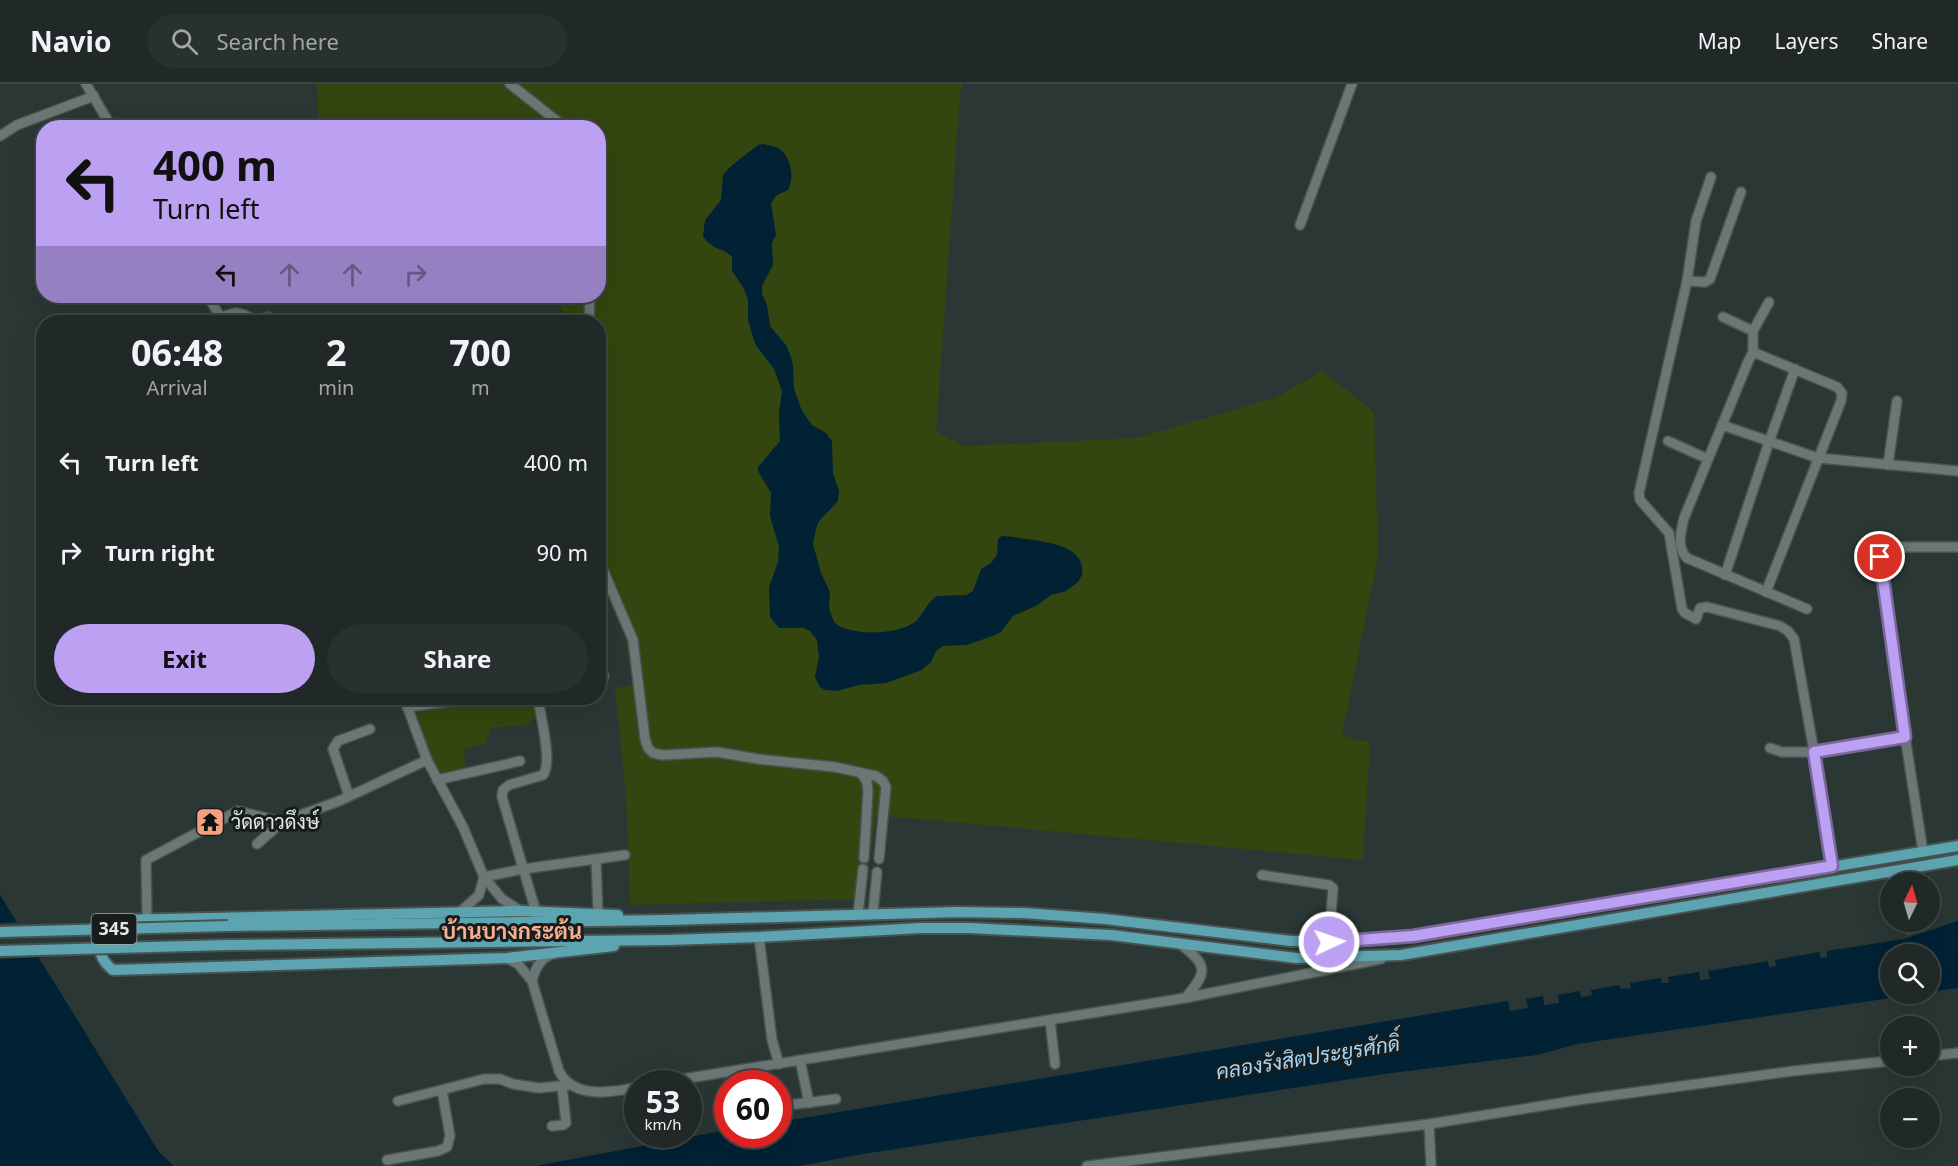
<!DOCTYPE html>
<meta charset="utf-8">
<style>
body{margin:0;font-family:"Noto Sans",Sarabun,sans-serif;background:#28312f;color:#f1f3f6;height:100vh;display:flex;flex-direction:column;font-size:22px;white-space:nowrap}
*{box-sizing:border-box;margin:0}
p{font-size:20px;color:#a2a6a7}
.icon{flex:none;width:33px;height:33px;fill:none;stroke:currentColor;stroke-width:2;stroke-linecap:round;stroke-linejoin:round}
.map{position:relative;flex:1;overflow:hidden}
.sheet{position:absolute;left:36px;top:231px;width:570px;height:390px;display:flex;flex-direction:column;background:#202927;border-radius:24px;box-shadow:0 6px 24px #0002,0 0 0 2px #3d4544}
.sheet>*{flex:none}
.guide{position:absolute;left:36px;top:36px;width:570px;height:183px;border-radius:24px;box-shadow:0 6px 24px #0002,0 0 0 2px #3d4544;background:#bca0f2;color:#111;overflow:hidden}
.needle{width:39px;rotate:5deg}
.controls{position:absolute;left:1880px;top:788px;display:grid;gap:12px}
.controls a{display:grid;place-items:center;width:60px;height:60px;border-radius:50%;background:#202927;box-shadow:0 6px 24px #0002,0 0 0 2px #3d4544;font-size:30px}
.speed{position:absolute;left:624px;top:986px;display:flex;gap:12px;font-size:30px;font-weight:700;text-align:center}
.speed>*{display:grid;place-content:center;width:78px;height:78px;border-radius:50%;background:#202927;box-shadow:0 6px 24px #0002,0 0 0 2px #3d4544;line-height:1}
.speed small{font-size:15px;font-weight:400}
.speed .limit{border:9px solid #d22;background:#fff;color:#111}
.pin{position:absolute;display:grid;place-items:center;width:51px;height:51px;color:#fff;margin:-26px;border:3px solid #fff;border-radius:50%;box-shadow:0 2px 6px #0007}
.me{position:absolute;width:66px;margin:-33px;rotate:87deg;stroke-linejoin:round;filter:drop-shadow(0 0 4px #0008)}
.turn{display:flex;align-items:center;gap:21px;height:126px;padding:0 18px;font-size:27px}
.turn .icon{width:78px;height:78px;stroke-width:2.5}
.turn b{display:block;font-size:42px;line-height:51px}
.lanes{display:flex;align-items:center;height:57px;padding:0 18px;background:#0003;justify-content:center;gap:30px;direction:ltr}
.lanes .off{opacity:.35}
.eta{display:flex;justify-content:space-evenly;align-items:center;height:102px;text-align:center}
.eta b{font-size:36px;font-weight:700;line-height:42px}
.button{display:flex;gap:12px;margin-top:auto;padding:12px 18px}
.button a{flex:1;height:69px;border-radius:36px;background:#bca0f2;color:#111;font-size:24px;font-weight:700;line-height:69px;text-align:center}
.button a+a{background:#28312f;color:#f1f3f6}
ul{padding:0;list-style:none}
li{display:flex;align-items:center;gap:18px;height:90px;padding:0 18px}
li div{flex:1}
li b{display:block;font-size:22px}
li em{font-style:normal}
header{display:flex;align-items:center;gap:36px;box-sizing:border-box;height:84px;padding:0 30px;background:#202927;border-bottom:2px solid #3d4544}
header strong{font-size:28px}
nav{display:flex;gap:33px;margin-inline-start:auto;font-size:21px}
.search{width:420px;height:54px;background:#28312f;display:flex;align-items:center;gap:15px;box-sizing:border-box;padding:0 21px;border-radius:33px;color:#a2a6a7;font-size:22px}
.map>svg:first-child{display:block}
.green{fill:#34460f}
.water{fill:#012135}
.pier{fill:#2a3734}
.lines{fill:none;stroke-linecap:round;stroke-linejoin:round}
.minor-casing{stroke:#485351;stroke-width:12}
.major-casing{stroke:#485351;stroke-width:14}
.minor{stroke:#6a7775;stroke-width:9}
.major{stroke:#5ca4af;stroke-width:10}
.major-bridge-casing{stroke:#485351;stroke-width:14;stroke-linecap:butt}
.major-bridge{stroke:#5ca4af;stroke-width:10}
.route-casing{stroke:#7a689d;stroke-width:15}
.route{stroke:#bca0f2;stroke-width:10}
.labels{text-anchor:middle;stroke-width:6;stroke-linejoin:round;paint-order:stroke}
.shield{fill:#171d1c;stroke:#a4acaa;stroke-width:1.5}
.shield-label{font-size:18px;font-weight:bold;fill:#e1e9e7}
.poi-label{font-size:20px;fill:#e1e9e7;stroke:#171d1c;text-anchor:start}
.water-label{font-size:21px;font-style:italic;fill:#a3d5f7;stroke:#171d1c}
.quarter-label{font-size:22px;font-weight:bold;fill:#fbae91;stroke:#171d1c}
</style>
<header>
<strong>Navio</strong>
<div class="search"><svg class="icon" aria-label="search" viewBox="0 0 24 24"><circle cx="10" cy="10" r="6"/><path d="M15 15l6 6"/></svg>Search here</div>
<nav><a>Map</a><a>Layers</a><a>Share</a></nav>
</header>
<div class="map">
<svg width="1958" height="1082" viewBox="0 0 1958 1082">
<rect width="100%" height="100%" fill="#2a3734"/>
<!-- green -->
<g class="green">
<polygon points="317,0 963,0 960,10 936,348 965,362 1137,354 1275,314 1322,287 1374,328 1378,474 1342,651 1370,659 1363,776 876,731 864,815 630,821 626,710 615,604 633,601 623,541 599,487 598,238 566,238 556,212 598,212 598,44 319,43"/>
<polygon points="518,614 536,614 539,631 526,641 491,644 486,660 464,665 465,683 438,692 412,631 430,625"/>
</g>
<!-- water -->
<g class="water">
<path d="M763,60C768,61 774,62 778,64C791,72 795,94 788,106L777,111L771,119L776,151L772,159L773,181L762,202V210L767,221L770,242L786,261L790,270L793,281L794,305L802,327L812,341L826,349L832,357L833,389L839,407L838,417L819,437L816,444L813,460L821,489L830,508L829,524L834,538C849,553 900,551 916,537C924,529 927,518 937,512L966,511L973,507L981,485L991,479L997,471L998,455L1002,452C1010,452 1018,454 1026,455C1047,458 1086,461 1082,491L1078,498L1066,507L1051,511L1036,522L1013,532L1001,548L995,551L967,561L943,562L936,567L931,578L922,586L886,599L859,601L837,607L825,606L820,603L815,593L819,573L817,556L810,547L803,544H779L770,533L769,503L778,478L779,463L770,432L771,409L758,387V383L780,357L779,329L782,307L774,285L755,260L748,236V216L743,203L732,187V173C723,163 713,167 703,152L705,136L721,116L723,91L731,82L758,61Z"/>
<polygon points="0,811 159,1068 174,1082 0,1082"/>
<polygon points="1958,837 1958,904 1929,908 1929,870 1890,870 1890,909 1925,909 1577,960 1537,971 1384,990 863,1070 799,1082 536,1082 727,1046 728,1050 778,1050 779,1038 1508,917 1510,927 1528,924 1526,915 1543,912 1544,921 1559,919 1558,911 1580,907 1581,913 1592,911 1591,906 1619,901 1621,905 1631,904 1630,899 1661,894 1662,899 1669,899 1668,893 1699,888 1700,896 1710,895 1708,887 1768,877 1769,883 1776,882 1775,876 1819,868 1821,874 1827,873 1827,867 1904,855"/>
</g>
<!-- pier -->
<polygon class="pier" points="20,838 42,873 0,875 0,839"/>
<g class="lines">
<!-- minor casing -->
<g class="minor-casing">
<g id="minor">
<polyline points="86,0 112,44"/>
<polyline points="510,0 566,44"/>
<polyline points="0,52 17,41 94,12"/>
<polyline points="1711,93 1696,137 1687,197 1639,409 1640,416 1669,449 1682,525 1685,529 1696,535 1700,524 1707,523 1780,542 1788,547 1794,555 1814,668 1782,668 1770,664"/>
<polyline points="1300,141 1352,0"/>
<polyline points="1687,197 1705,198 1710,195 1741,108"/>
<polyline points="208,212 223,238"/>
<path d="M1723,233L1753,247V268L1748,278L1684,434C1681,448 1676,463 1687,474L1807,525"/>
<path d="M220,234C225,232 230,230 235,229C248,228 248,240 269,233"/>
<polyline points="589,238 590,212"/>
<polyline points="1753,247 1769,218"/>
<polyline points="1753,268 1837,303 1842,309 1841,317 1766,508"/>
<polyline points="1722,341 1818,374 1958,387"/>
<polyline points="1668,357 1708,375"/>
<polyline points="1888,381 1897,317"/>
<polyline points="598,474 633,556 645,655 648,664 653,669 663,671 717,668 758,675 835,683 876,692 883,697 886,703 879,775"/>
<polyline points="1725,491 1769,358 1795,285"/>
<polyline points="598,599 602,597 604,592"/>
<polyline points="404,614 427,676 463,743 484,793 502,815 521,827"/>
<polyline points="407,623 475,614"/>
<polyline points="862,690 867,698 868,707 864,774"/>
<polyline points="437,696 520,677"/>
<polyline points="349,712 333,665 338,657 370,645"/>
<polyline points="257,760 282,738"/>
<polyline points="1923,768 1895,588 1880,473 1883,466 1890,463 1958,463"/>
<polyline points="596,775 598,829"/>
<polyline points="1832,782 1814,668 1905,653"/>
<polyline points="1890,787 1894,798"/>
<polyline points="1262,791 1329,801 1333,804 1329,858"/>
<polyline points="484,793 523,785 625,771"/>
<polyline points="460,828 479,811 484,793"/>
<path d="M536,828L502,713L503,706L509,701L543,691C553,679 540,630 538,614"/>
<polyline points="873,829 877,788"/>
<polyline points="858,830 863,785"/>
<polyline points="147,835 146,776 238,727 282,738 339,717 427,676"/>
<polyline points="1906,837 1909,845"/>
<polyline points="759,853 772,956 779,980"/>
<path d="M1180,860C1207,880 1209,888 1185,914"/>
<path d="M507,874L518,880L532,897L559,987C573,1015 611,1009 638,1003"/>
<path d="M532,897C535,885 540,873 553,870"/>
<polyline points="1050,936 1055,980"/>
<polyline points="1929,972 1958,969"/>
<polyline points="800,976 809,1019"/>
<polyline points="745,985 746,999"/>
<polyline points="658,999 1185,914 1381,875"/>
<polyline points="398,1017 484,995 500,995 513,1000 539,1004 570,1001"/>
<polyline points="789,1021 836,1015"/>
<polyline points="1429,1040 1431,1082"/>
<polyline points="552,1042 563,1041 566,1039 562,1002"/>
<polyline points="387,1076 438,1067 447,1063 450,1052 442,1006"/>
<polyline points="1087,1082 1429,1040 1585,1015 1793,987 1890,977"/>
</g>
</g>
<!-- major casing -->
<g class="major-casing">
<g id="major">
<polyline points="228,842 667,836 958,828 1024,829 1105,835 1291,857 1356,857 1413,852 1958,762"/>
<polyline points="228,861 668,856 759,853 921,844 970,844 1111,851 1296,874 1401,871 1958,776"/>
<path d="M614,862L507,874L113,886C96,873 97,858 107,840L116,836L521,827L618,831"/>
</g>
</g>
<!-- minor -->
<use href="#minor" class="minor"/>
<!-- major -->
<use href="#major" class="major"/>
<!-- major-bridge casing -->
<g class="major-bridge-casing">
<g id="major-bridge">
<polyline points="0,848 228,842"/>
<polyline points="0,867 228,861"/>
</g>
</g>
<!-- major-bridge -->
<use href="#major-bridge" class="major-bridge"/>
</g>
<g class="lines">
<!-- route casing -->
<g class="route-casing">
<polyline id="route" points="1329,858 1413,852 1832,782 1814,668 1905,653 1880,473"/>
</g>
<!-- route -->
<use href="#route" class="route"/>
</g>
<!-- icons -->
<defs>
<g id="temple-square" transform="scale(1.5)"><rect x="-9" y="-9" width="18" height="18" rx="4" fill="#f2a081" stroke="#171d1c"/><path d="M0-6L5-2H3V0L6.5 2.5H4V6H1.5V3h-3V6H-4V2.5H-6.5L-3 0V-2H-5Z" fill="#111"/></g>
</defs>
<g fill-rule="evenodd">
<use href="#temple-square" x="210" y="738"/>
</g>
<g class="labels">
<!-- shield labels -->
<rect class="shield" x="91.5" y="830" width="45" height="30" rx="4.5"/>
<g class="shield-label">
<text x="114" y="851">345</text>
</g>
<!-- poi labels -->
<g class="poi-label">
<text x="231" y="745">วัดดาวดึงษ์</text>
</g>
<!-- water labels -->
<g class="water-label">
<text transform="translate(1308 974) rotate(-9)" y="7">คลองรังสิตประยูรศักดิ์</text>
</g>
<!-- quarter labels -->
<g class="quarter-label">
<text x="512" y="855">บ้านบางกระต้น</text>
</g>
</g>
</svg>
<div class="controls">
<a><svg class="needle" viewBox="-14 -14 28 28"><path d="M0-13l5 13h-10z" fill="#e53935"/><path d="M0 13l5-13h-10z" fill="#a2a6a7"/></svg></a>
<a><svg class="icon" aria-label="search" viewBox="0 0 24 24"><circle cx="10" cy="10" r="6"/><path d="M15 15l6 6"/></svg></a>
<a>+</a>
<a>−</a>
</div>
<div class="speed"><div>53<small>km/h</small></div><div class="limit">60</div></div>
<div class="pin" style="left:1880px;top:473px;background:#d93025"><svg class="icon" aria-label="arrive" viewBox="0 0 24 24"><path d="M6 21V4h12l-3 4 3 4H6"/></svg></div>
<svg class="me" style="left:1329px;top:858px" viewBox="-20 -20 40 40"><circle r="17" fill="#bca0f2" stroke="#fff" stroke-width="3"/><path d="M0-11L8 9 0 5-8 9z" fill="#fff"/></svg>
<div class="guide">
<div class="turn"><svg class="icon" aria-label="left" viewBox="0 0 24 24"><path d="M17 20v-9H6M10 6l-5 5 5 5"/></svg><div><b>400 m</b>Turn left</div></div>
<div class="lanes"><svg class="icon" aria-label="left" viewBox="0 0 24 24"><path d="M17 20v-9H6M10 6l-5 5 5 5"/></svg><svg class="icon off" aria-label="ahead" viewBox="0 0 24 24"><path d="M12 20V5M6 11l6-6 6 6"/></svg><svg class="icon off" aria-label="ahead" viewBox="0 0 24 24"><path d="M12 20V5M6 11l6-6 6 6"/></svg><svg class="icon off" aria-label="right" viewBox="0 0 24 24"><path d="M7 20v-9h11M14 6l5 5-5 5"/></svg></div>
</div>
<section class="sheet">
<div class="eta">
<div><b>06:48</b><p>Arrival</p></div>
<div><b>2</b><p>min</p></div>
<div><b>700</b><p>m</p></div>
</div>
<ul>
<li><svg class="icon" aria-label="left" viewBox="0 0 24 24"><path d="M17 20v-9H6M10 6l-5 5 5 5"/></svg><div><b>Turn left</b></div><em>400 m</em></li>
<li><svg class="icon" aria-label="right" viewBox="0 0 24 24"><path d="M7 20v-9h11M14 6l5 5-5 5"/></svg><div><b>Turn right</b></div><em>90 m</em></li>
</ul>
<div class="button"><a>Exit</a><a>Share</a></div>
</section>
</div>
